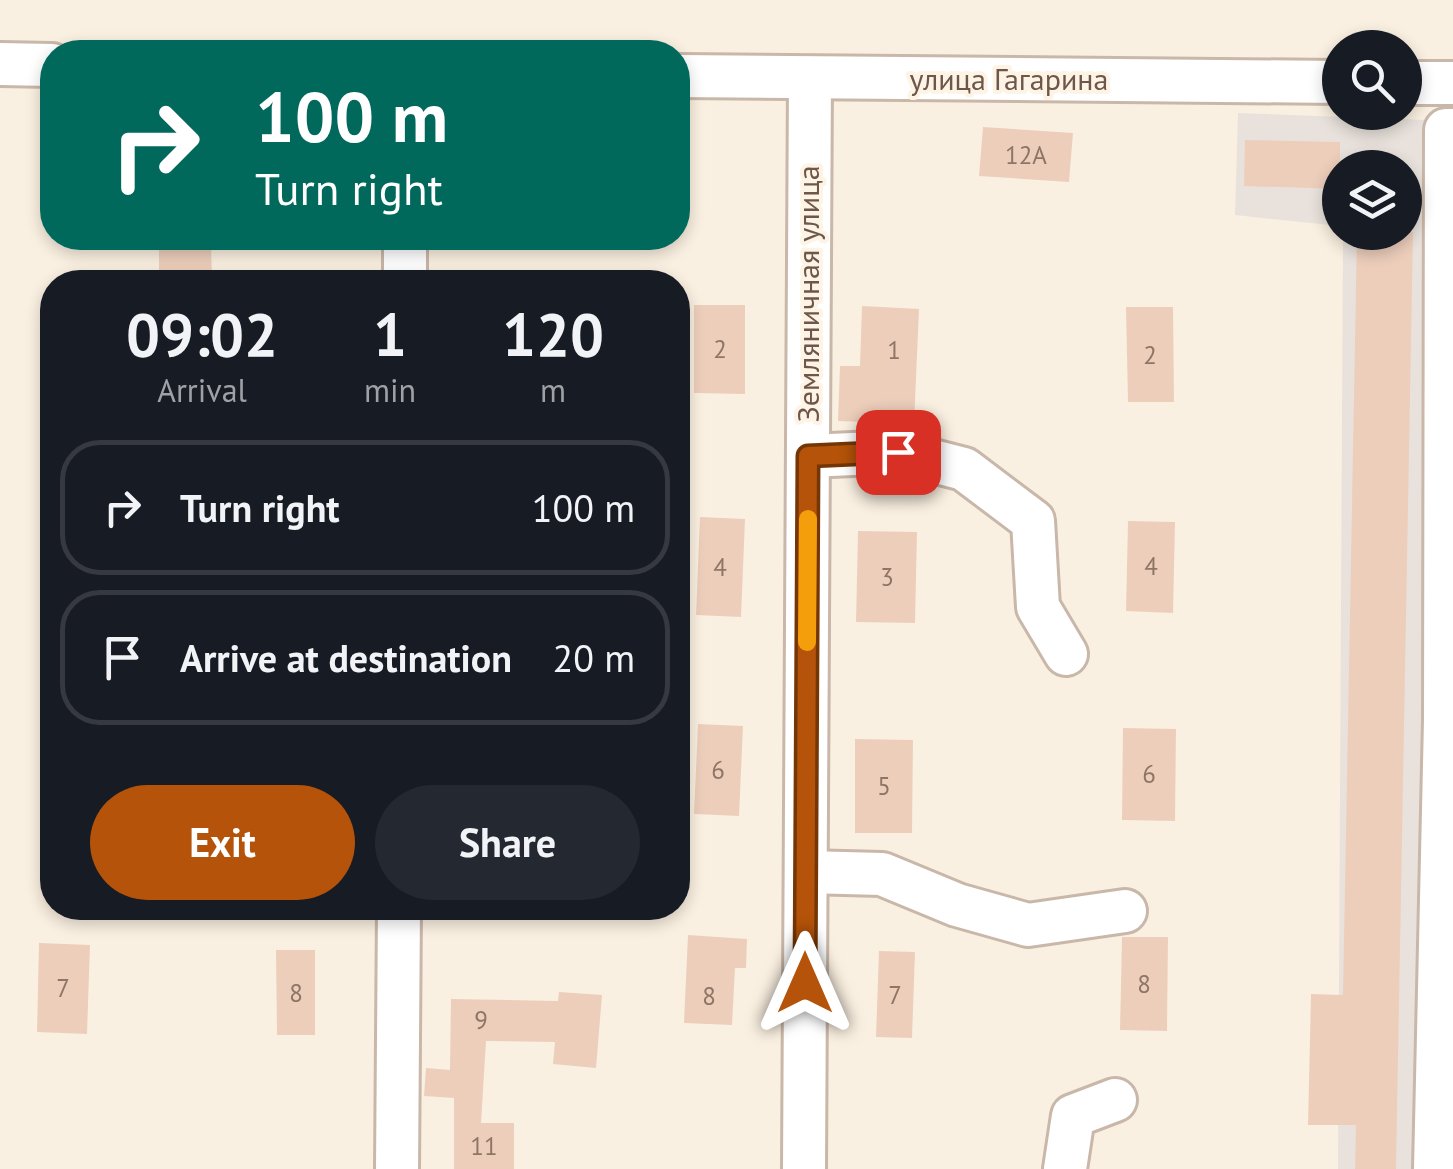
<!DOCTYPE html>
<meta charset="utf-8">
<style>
body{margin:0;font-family:"PT Sans",sans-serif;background:#242831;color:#f1f3f6;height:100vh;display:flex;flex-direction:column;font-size:38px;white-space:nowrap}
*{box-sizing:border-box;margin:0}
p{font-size:32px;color:#9ea1a6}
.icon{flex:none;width:55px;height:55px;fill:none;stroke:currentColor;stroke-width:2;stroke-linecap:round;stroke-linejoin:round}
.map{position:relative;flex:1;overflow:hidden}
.side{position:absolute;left:40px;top:270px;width:650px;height:650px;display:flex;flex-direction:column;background:#171b24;border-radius:40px;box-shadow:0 5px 15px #0003}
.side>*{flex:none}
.hud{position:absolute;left:40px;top:40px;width:650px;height:210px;border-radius:40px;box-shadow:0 5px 15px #0003;background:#00695c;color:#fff;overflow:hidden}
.buttons{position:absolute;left:1322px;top:30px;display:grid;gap:20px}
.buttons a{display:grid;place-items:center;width:100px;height:100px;border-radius:50%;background:#171b24;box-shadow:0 5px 15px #0003;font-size:50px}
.pin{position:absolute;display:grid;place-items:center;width:85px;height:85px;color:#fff;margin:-42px;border-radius:20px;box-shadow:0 5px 15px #0006}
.me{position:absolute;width:110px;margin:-55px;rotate:0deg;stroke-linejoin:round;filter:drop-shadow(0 0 8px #0008)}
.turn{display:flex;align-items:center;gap:35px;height:210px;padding:0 50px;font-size:45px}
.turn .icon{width:130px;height:130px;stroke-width:2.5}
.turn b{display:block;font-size:70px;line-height:85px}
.eta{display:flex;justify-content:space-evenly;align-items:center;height:170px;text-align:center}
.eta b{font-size:60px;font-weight:600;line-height:70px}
.cta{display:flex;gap:20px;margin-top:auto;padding:20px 50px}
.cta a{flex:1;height:115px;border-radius:60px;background:#b45309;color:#fff;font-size:40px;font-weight:600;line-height:115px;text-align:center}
.cta a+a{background:#242831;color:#f1f3f6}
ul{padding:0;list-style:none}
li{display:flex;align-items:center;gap:30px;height:135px;margin:0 20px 15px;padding:0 30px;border:5px solid #363941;border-radius:40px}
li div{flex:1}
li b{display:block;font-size:38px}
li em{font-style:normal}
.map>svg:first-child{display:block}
.industrial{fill:#e9e2dc}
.building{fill:#edcebb}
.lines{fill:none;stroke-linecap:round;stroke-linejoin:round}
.minor-casing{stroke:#c9b7a9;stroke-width:48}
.minor{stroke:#fff;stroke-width:42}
.route-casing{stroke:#753606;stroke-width:25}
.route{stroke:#b45309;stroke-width:18}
.slow{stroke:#f59e0b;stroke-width:18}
.labels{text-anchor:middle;stroke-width:8;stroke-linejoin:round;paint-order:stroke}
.number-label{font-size:25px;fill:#8e7566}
.street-label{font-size:30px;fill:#6e574a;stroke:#fdf4e6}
</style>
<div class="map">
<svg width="1453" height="1169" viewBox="0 0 1453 1169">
<rect width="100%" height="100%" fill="#faf0e1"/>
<!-- industrial -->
<polygon class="industrial" points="1238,113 1453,121 1453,1169 1338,1169 1343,233 1405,232 1405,168 1340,168 1340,226 1235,215"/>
<!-- building -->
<g class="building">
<polygon points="983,127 1073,133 1069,182 979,176"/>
<polygon points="1245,140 1340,142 1340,189 1244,186"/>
<polygon points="1357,232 1413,232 1396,1169 1355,1169 1356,1125 1308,1125 1311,994 1343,995"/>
<polygon points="159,242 211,242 212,282 159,282"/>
<polygon points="694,305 745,305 745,394 694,393"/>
<polygon points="862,306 919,309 914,424 838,421 840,366 860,366"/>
<polygon points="1126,307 1173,307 1174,402 1128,402"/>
<polygon points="700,517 745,519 741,617 696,615"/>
<polygon points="1128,521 1175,522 1173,613 1126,611"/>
<polygon points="858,531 917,532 915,623 856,622"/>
<polygon points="698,724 743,726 739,816 694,814"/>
<polygon points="1123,728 1176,729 1175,821 1122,820"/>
<polygon points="855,739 913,740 912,833 855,833"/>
<polygon points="688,935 747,939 746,968 735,968 732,1025 684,1023"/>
<polygon points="1122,937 1168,937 1167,1031 1120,1030"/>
<polygon points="39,943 90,945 87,1034 37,1032"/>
<polygon points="276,950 315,950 315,1035 277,1035"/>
<polygon points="879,951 915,952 912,1038 876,1037"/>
<polygon points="559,992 602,995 596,1068 553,1064 555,1042 486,1041 481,1123 514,1123 514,1169 454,1169 454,1098 424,1096 426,1068 450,1070 451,999 558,1001"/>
</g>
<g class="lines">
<!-- minor casing -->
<g class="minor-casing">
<g id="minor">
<polyline points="0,64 52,65"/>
<polyline points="678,76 1340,82"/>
<polyline points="1405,83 1453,83"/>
<polyline points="405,282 405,238"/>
<polyline points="808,456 898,452 964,469 1033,521 1038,607 1066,654"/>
<polyline points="806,872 882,874 957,905 1028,925 1125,911"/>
<polyline points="397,1169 399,908"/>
<polyline points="804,1169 810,78"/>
<polyline points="1065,1169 1073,1116 1115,1100"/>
<polyline points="1435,1169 1445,720 1446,130 1453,130"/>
</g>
</g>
<!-- minor -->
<use href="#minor" class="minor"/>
</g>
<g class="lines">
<!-- route casing -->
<g class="route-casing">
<polyline id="route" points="805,983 808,456 898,452"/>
</g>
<!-- route -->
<use href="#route" class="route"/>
<!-- slow -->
<polyline class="slow" points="807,642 808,519"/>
</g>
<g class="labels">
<!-- number labels -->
<g class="number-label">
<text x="1026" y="164">12А</text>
<text x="720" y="358">2</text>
<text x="894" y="359">1</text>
<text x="1150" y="364">2</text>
<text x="1151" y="575">4</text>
<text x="720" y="576">4</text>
<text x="887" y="586">3</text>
<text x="718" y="779">6</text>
<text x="1149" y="783">6</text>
<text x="884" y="795">5</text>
<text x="1144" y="993">8</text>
<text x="63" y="997">7</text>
<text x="296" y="1002">8</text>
<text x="895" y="1004">7</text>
<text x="709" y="1005">8</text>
<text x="481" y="1029">9</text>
<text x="484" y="1155">11</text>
</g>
<!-- street labels -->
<g class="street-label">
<text x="1009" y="90">улица Гагарина</text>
<text transform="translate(809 294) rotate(-90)" y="10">Земляничная улица</text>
</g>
</g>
</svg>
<div class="buttons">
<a><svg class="icon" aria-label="search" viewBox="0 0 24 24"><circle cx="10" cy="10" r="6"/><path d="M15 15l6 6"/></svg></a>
<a><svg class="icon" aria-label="layers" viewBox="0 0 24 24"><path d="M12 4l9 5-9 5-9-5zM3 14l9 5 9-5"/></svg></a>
</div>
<div class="pin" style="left:898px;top:452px;background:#d93025"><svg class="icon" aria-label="arrive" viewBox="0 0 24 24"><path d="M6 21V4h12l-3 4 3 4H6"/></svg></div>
<svg class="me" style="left:805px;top:983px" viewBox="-20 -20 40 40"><path d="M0-17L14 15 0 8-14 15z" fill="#b45309" stroke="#fff" stroke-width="4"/></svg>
<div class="hud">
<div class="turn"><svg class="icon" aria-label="right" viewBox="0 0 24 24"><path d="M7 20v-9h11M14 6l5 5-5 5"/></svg><div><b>100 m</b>Turn right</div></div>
</div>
<section class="side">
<div class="eta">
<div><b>09:02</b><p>Arrival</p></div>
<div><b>1</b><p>min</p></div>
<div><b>120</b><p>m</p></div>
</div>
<ul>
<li><svg class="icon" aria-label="right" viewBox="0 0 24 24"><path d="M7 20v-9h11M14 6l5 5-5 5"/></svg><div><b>Turn right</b></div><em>100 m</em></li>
<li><svg class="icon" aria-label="arrive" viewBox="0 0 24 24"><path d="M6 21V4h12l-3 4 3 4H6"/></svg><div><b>Arrive at destination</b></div><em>20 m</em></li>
</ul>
<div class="cta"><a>Exit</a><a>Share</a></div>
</section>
</div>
